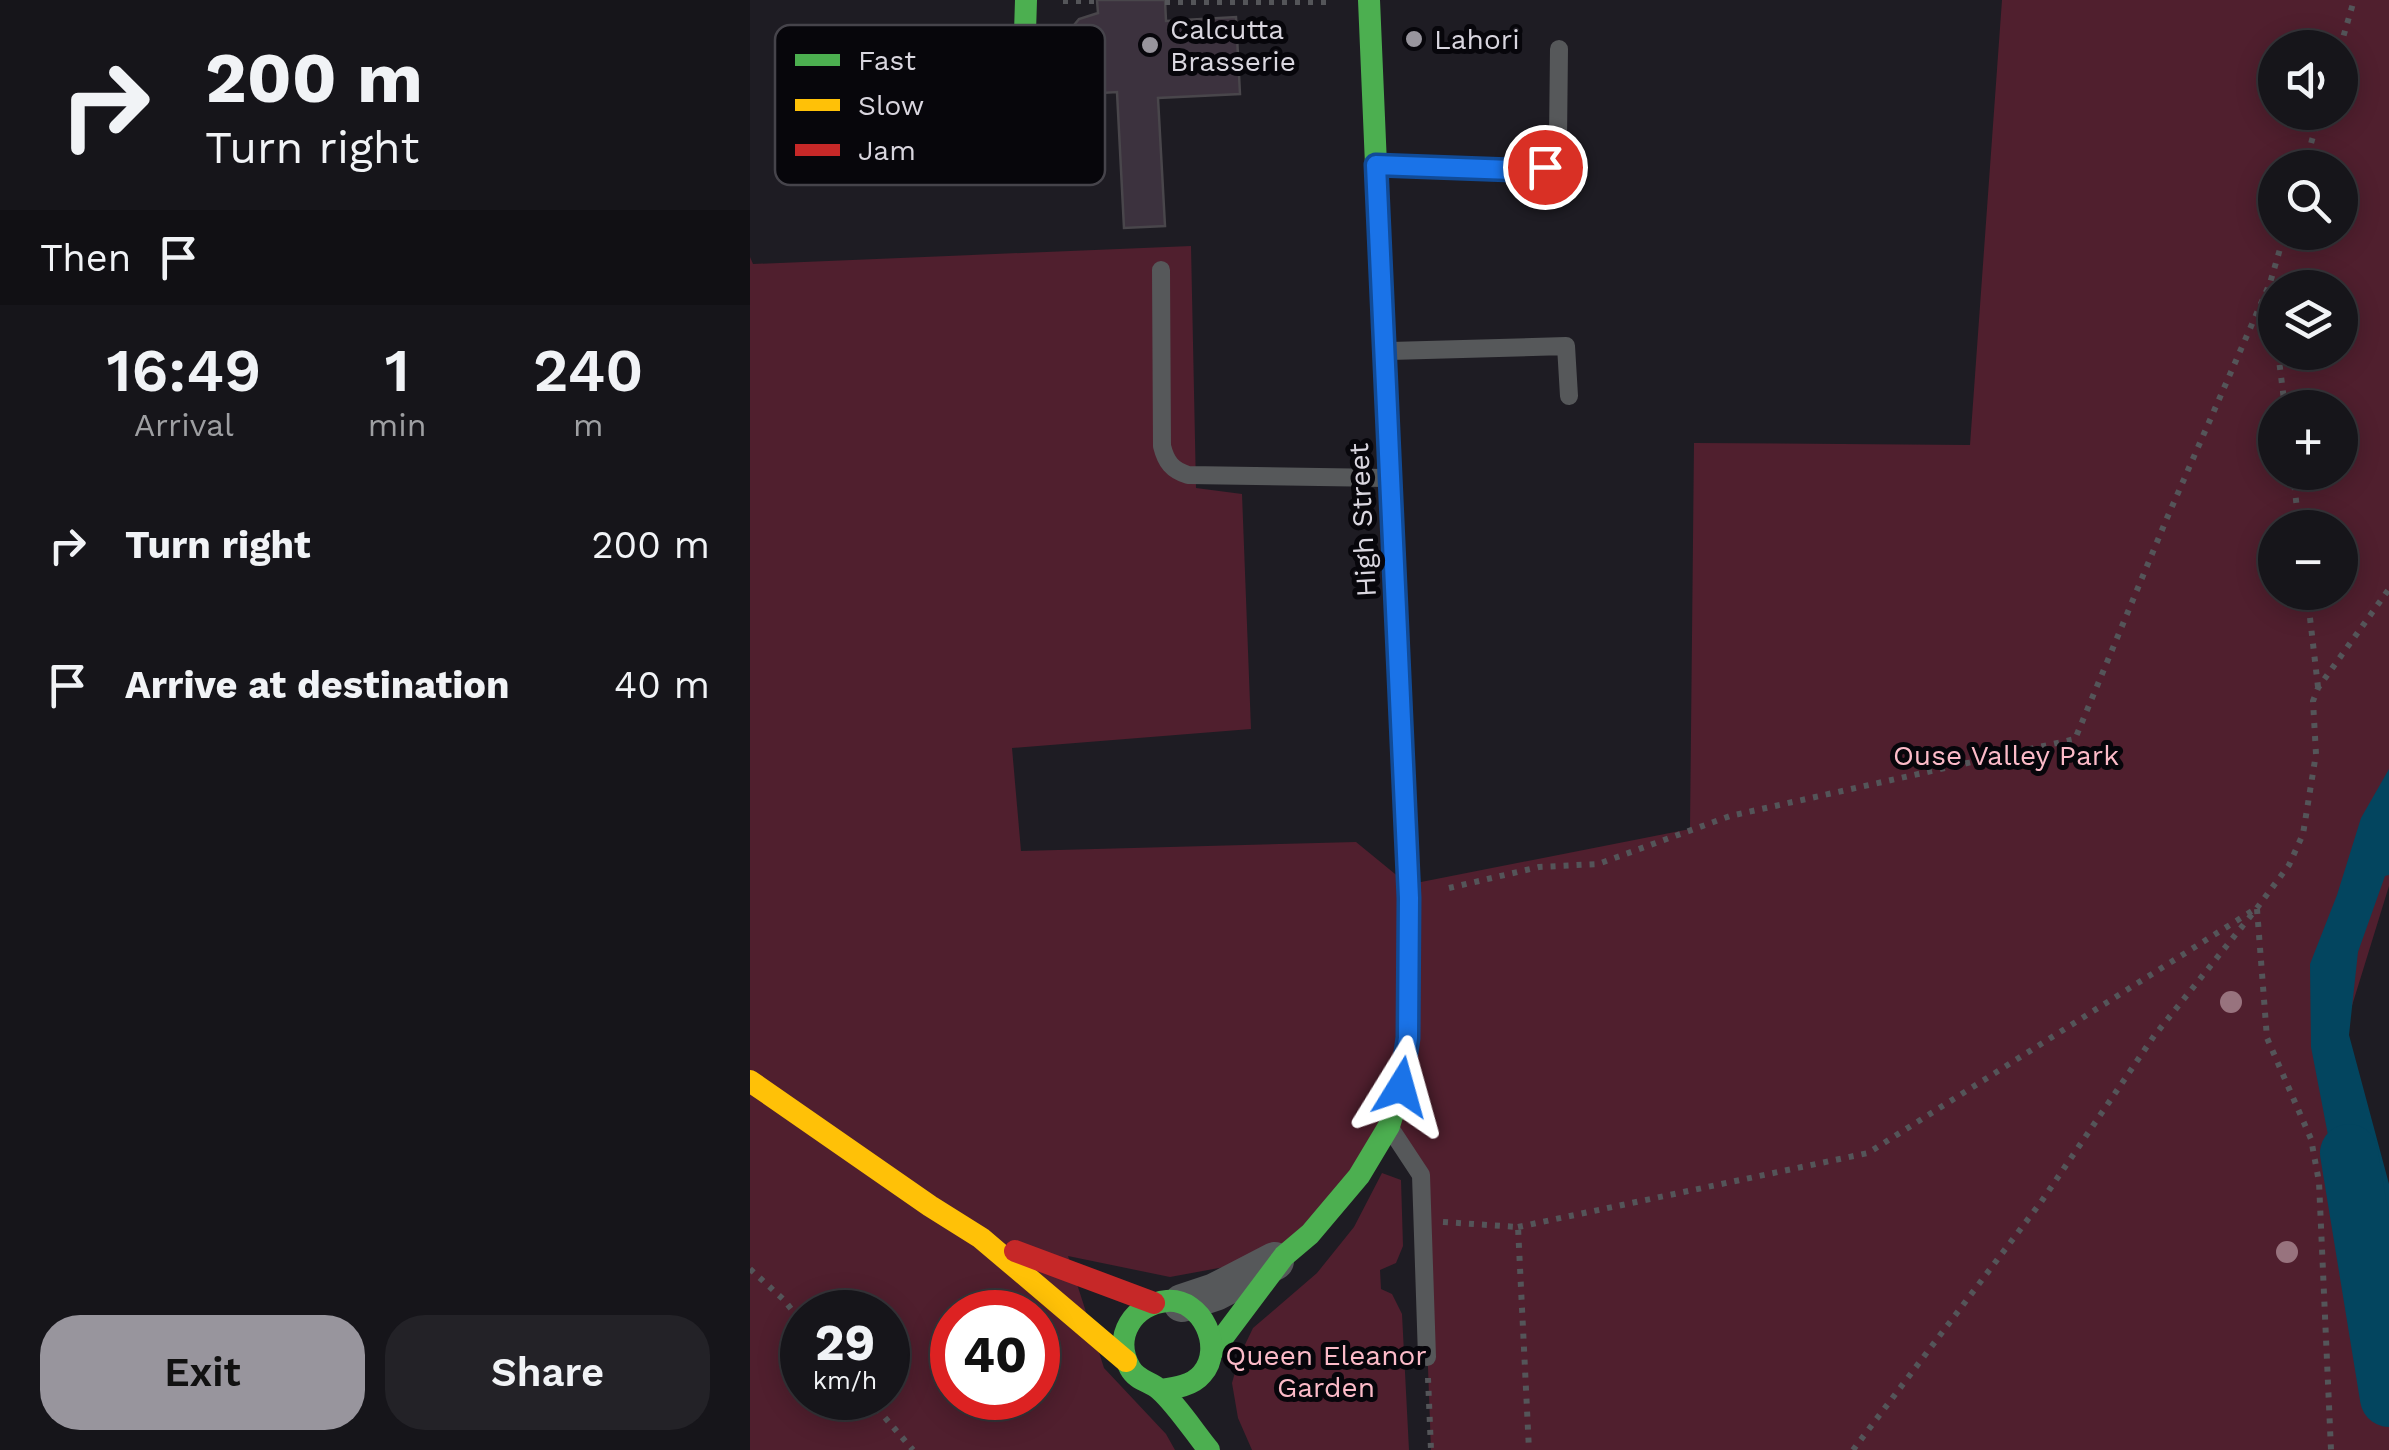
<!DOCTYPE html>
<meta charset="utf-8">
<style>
body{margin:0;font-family:"Work Sans",sans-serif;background:#232227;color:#f1f3f6;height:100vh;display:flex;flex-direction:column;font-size:38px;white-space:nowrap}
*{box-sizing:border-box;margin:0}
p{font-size:32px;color:#9e9fa2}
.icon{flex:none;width:55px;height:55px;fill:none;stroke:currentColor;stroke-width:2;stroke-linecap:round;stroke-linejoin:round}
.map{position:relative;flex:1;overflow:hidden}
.side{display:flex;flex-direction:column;background:#16151a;width:750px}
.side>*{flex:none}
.guide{background:#16151a;color:#f1f3f6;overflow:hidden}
.controls{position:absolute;left:1508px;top:30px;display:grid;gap:20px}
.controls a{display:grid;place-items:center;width:100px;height:100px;border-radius:50%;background:#16151a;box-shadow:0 5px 25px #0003,0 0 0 2px #353439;font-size:50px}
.speed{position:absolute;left:30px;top:1290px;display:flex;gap:20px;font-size:50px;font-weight:700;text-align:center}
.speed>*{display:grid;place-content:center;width:130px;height:130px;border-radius:50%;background:#16151a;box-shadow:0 5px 25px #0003,0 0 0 2px #353439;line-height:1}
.speed small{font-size:25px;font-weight:400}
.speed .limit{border:15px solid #d22;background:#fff;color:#111}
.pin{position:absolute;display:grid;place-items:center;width:85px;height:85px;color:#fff;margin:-42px;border:5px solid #fff;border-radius:50%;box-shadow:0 2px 10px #0007}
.me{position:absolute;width:110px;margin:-55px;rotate:8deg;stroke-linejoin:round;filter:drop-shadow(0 0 8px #0008)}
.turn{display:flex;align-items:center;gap:35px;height:210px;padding:0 40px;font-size:45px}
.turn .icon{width:130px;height:130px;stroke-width:2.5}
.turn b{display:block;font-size:70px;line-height:85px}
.then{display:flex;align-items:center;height:95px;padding:0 40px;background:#0003;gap:20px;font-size:38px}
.eta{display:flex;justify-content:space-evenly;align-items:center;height:170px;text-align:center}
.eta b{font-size:60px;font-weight:600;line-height:70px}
.cta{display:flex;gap:20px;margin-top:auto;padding:20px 40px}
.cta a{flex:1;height:115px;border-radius:40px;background:#98959d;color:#111;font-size:40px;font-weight:600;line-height:115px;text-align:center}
.cta a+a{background:#232227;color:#f1f3f6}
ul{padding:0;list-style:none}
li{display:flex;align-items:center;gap:30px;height:140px;padding:0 40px}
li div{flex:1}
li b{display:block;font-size:38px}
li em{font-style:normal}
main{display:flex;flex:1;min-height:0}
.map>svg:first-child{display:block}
.green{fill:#501f2e;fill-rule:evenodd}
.water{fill:#03455f}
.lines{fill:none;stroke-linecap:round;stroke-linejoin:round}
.river{stroke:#03455f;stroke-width:58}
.building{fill:#3c323e;stroke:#49464b;stroke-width:2.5}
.path{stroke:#545559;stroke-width:6;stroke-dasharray:5 8;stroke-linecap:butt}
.lane{stroke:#56585a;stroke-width:18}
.street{stroke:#56585a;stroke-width:38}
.fast{stroke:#4caf50;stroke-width:22}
.slow{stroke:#ffc107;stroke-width:22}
.jam{stroke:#c62828;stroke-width:22}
.tree{fill:#98737e}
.route-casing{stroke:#114b97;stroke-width:25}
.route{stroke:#1a73e8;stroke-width:18}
.poi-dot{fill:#98959d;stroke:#07060b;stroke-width:4}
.labels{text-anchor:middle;stroke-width:10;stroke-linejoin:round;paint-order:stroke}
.poi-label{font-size:28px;fill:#d9d6df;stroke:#07060b;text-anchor:start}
.street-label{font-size:28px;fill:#d9d6df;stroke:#07060b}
.park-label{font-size:28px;fill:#fcbbc8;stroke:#07060b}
.key{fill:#07060b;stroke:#46444b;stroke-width:2.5}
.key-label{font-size:28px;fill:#d9d6df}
</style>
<main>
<section class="side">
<div class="guide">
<div class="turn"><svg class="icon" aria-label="right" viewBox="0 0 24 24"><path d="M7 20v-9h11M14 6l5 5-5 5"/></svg><div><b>200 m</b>Turn right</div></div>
<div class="then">Then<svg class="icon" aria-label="arrive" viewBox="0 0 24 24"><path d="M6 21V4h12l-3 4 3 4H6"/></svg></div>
</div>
<div class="eta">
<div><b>16:49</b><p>Arrival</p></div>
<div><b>1</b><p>min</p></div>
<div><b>240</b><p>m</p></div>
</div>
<ul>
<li><svg class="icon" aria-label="right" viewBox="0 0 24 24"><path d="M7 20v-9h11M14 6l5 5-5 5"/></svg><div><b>Turn right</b></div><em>200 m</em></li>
<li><svg class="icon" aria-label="arrive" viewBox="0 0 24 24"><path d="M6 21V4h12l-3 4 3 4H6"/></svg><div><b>Arrive at destination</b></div><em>40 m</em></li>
</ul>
<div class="cta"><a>Exit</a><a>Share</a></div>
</section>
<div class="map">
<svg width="1639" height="1450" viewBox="0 0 1639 1450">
<rect width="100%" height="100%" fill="#1e1c23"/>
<!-- green -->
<g class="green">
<path d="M1252,0H1639V886L1592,1038L1639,1391V1450H681L671,1175L639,1127L534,1256L420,1277L318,1256L354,1368L416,1434L425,1450H0V257L3,264L441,246L446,488L492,494L501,729L262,748L271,851L606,842L650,878L671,882L940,829L944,443L1220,445ZM1525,48H1590V112H1525ZM1525,168H1590V232H1525ZM1525,288H1590V352H1525ZM1525,408H1590V472H1525ZM1525,528H1590V592H1525ZM52,1312H138V1398H52ZM202,1312H288V1398H202Z"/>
<polygon points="632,1173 651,1180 653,1246 646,1263 630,1270 631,1289 642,1294 652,1314 659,1450 502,1450 488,1418 482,1383 490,1355 503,1328 567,1273 604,1227"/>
</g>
<!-- water -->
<polygon class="water" points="1639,769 1639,875 1635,876 1608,952 1599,1035 1639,1184 1639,1224 1600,1230 1578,1135 1561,1047 1560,964 1587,895 1611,818"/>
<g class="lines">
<!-- river -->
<polyline class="river" points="1599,1153 1639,1398"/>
</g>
<!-- building -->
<polygon class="building" points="347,0 415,0 416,21 486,17 490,94 408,98 415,226 374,228 367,92 335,94 311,53 315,36 329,19 348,13"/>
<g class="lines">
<!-- path -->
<g class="path">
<polyline points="313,1 347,1"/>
<polyline points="415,2 578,2"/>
<polyline points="1590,48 1604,0"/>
<polyline points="1554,168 1570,112"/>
<polyline points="1520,287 1525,325"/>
<polyline points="1528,352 1535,408"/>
<polyline points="1543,472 1549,528"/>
<polyline points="1557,592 1568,687"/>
<polyline points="699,888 789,867 848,864 980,816 1325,739 1417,518 1520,283 1535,232"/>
<polyline points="1507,909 1517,1038 1561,1139 1569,1182 1581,1450"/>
<polyline points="693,1222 768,1227 779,1450"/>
<polyline points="768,1227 1118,1153 1502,911"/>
<polyline points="0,1269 33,1299 52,1322"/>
<polyline points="678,1378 681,1450"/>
<polyline points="118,1398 163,1450"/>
<polyline points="1103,1450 1291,1202 1404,1036 1507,908 1539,865 1553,834 1566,754 1563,701 1568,688 1639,589"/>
</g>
<!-- lane -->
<g class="lane">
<polyline points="632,166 762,170 795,167 808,140 809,49"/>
<path d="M411,270L412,446C416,462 422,470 438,475L635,478"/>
<polyline points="640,351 816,346 819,396"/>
<polyline points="642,1131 671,1175 677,1357"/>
</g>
<!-- street -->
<polyline class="street" points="432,1303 465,1292 525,1261"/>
<!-- fast -->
<g class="fast">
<polyline points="619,0 628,212"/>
<polyline points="273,97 276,0"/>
<polyline points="462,1352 534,1256 560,1234 609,1176 639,1126 651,1087 658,1038 659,898 641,504"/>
<path d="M410,1390C425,1388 442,1386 452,1374C475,1348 452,1298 417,1301C384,1304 362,1336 380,1368C387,1381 400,1381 410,1390C426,1404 445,1433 459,1450"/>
</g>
<!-- slow -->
<polyline class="slow" points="0,1081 180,1206 231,1238 376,1361"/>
<!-- jam -->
<g class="jam">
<polyline points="628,212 641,504"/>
<polyline points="265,1251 404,1303"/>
</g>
</g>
<!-- trees -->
<g class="tree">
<circle cx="1481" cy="1002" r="11"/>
<circle cx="1537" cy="1252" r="11"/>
</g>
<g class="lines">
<!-- route casing -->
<g class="route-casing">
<polyline id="route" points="651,1087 658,1038 659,898 626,165 762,170 795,167"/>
</g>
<!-- route -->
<use href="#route" class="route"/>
</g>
<!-- markers -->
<g class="poi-dot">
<circle cx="664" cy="39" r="10"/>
<circle cx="400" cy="45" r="10"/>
</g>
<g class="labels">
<!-- poi labels -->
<g class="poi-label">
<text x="420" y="39">Calcutta<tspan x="420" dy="32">Brasserie</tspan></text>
<text x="684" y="49">Lahori</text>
</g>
<!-- street labels -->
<g class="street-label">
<text transform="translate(612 520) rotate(-93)" y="10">High Street</text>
</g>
<!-- park labels -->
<g class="park-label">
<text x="1256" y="765">Ouse Valley Park</text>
<text x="576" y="1365">Queen Eleanor<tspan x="576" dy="32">Garden</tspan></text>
</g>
</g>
<!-- legend -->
<rect x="25" y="25" width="330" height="160" rx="15" class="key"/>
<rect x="45" y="54" width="45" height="12" fill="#4caf50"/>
<rect x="45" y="99" width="45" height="12" fill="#ffc107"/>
<rect x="45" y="144" width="45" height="12" fill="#c62828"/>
<g class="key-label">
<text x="108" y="70">Fast</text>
<text x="108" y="115">Slow</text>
<text x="108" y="160">Jam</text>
</g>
</svg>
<div class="controls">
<a><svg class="icon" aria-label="sound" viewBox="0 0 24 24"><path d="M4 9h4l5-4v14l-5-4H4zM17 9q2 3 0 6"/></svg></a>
<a><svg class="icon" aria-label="search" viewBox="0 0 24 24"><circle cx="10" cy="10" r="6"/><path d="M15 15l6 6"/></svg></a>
<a><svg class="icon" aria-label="layers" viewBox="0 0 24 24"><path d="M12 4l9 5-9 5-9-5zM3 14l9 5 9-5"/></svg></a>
<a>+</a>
<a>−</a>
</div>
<div class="speed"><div>29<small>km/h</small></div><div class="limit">40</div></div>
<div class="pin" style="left:795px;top:167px;background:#d93025"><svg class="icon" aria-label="arrive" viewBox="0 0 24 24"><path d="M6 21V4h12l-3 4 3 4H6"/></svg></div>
<svg class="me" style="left:651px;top:1087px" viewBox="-20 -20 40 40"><path d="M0-17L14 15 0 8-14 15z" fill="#1a73e8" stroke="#fff" stroke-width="4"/></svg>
</div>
</main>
